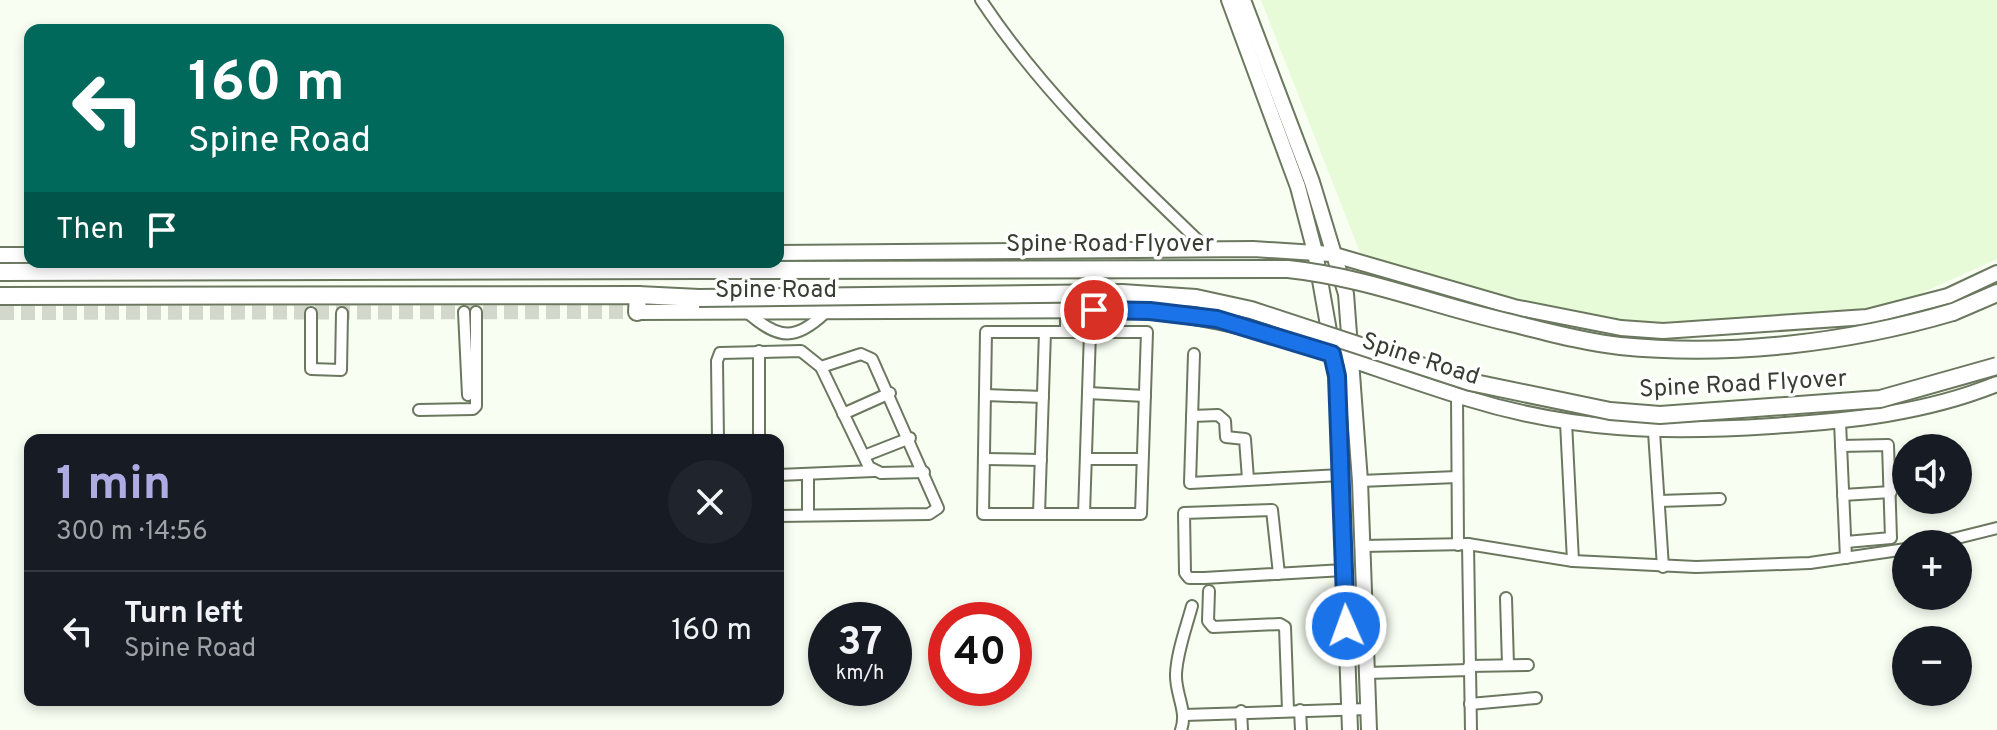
<!DOCTYPE html>
<meta charset="utf-8">
<style>
body{margin:0;font-family:Overpass,sans-serif;background:#20242c;color:#f1f3f6;height:100vh;display:flex;flex-direction:column;font-size:30px;white-space:nowrap}
*{box-sizing:border-box;margin:0}
p{font-size:26px;color:#9ea1a6}
.icon{flex:none;width:44px;height:44px;fill:none;stroke:currentColor;stroke-width:2;stroke-linecap:round;stroke-linejoin:round}
.map{position:relative;flex:1;overflow:hidden}
.details{position:absolute;left:24px;top:434px;width:760px;height:272px;display:flex;flex-direction:column;background:#171b24;border-radius:16px;box-shadow:0 4px 12px #0003}
.details>*{flex:none}
.banner{position:absolute;left:24px;top:24px;width:760px;height:244px;border-radius:16px;box-shadow:0 4px 12px #0003;background:#00695c;color:#fff;overflow:hidden}
.fabs{position:absolute;left:1892px;top:434px;display:grid;gap:16px}
.fabs a{display:grid;place-items:center;width:80px;height:80px;border-radius:50%;background:#171b24;box-shadow:0 4px 12px #0003;font-size:40px}
.speed{position:absolute;left:808px;top:602px;display:flex;gap:16px;font-size:40px;font-weight:700;text-align:center}
.speed>*{display:grid;place-content:center;width:104px;height:104px;border-radius:50%;background:#171b24;box-shadow:0 4px 12px #0003;line-height:1}
.speed small{font-size:20px;font-weight:400}
.speed .limit{border:12px solid #d22;background:#fff;color:#111}
.pin{position:absolute;display:grid;place-items:center;width:68px;height:68px;color:#fff;margin:-34px;border:4px solid #fff;border-radius:50%;box-shadow:0 2px 8px #0007}
.me{position:absolute;width:88px;margin:-44px;rotate:358deg;stroke-linejoin:round;filter:drop-shadow(0 0 6px #0008)}
.turn{display:flex;align-items:center;gap:28px;height:168px;padding:0 32px;font-size:36px}
.turn .icon{width:104px;height:104px;stroke-width:2.5}
.turn b{display:block;font-size:56px;line-height:68px}
.then{display:flex;align-items:center;height:76px;padding:0 32px;background:#0003;gap:16px;font-size:30px}
.round{display:grid;place-items:center;flex:none;width:84px;height:84px;border-radius:42px;background:#20242c}
.summary{display:flex;align-items:center;justify-content:space-between;height:136px;padding:0 32px}
h1{font-size:48px;font-weight:700;line-height:60px;color:#aeabe3}
ul{padding:0;list-style:none}
li{display:flex;align-items:center;gap:24px;height:120px;padding:0 32px;border-top:2px solid #363941}
li div{flex:1}
li b{display:block;font-size:30px}
li em{font-style:normal}
.map>svg:first-child{display:block}
.built{fill:#e8fbd8}
.lines{fill:none;stroke-linecap:round;stroke-linejoin:round}
.secondary-tunnel{stroke:#d2d8cc;stroke-width:14;stroke-dasharray:14 7;stroke-linecap:butt}
.street-casing{stroke:#6b785f;stroke-width:14}
.secondary-casing{stroke:#6b785f;stroke-width:18}
.primary-casing{stroke:#6b785f;stroke-width:20}
.street{stroke:#fff;stroke-width:10}
.secondary{stroke:#fff;stroke-width:14}
.primary{stroke:#fff;stroke-width:16}
.primary-bridge-casing{stroke:#6b785f;stroke-width:20;stroke-linecap:butt}
.primary-bridge{stroke:#fff;stroke-width:16}
.route-casing{stroke:#114b97;stroke-width:20}
.route{stroke:#1a73e8;stroke-width:14}
.labels{text-anchor:middle;stroke-width:7;stroke-linejoin:round;paint-order:stroke}
.street-label{font-size:24px;fill:#383e33;stroke:#fff}
</style>
<div class="map">
<svg width="1997" height="730" viewBox="0 0 1997 730">
<rect width="100%" height="100%" fill="#f8fef2"/>
<!-- built -->
<polygon class="built" points="1261,0 1997,0 1997,259 1886,309 1666,333 1365,265"/>
<g class="lines">
<!-- secondary-tunnel -->
<polyline class="secondary-tunnel" points="0,313 637,312"/>
<!-- street casing -->
<g class="street-casing">
<g id="street">
<path d="M981,0C1044,95 1126,171 1207,249"/>
<polyline points="1066,310 1066,332 1045,332 1039,514 1141,514 1147,332 1090,332"/>
<polyline points="464,312 468,395"/>
<polyline points="311,313 311,369 341,370 342,313"/>
<path d="M748,313C779,340 796,341 826,312"/>
<polyline points="1066,332 1090,332 1084,514"/>
<polyline points="759,351 759,440"/>
<polyline points="1194,354 1190,483 1341,475"/>
<polyline points="1088,393 1145,396"/>
<polyline points="985,395 1043,397"/>
<polyline points="1457,395 1458,545"/>
<polyline points="419,410 473,409 476,406 476,312"/>
<polyline points="843,414 890,393"/>
<polyline points="1192,416 1218,415 1225,421 1226,437 1245,439 1248,479"/>
<polyline points="1566,422 1573,561"/>
<polyline points="1840,422 1846,558"/>
<polyline points="1654,432 1663,567"/>
<polyline points="718,440 717,361 720,353 801,351 821,367 869,467 881,473 924,472"/>
<polyline points="1841,446 1888,445 1891,538 1846,542"/>
<polyline points="864,456 910,438"/>
<polyline points="984,459 1041,460"/>
<polyline points="1086,459 1142,459"/>
<polyline points="778,475 874,471"/>
<polyline points="1360,481 1457,477"/>
<polyline points="1843,495 1891,492"/>
<polyline points="1659,501 1720,499"/>
<polyline points="1039,514 983,514 986,332 1045,332"/>
<polyline points="808,515 808,474"/>
<polyline points="778,516 929,514 938,508 872,359 861,354 821,367"/>
<polyline points="1468,544 1471,730"/>
<polyline points="1933,544 1997,528"/>
<polyline points="1362,546 1468,544 1573,561 1696,567 1810,563 1906,549"/>
<polyline points="1279,574 1272,510 1184,513 1185,573 1189,578 1204,578 1344,570"/>
<polyline points="1209,591 1208,621 1213,627 1280,624 1285,627 1288,710"/>
<polyline points="1506,598 1508,665"/>
<polyline points="1469,666 1528,665"/>
<polyline points="1367,673 1469,670"/>
<polyline points="1470,704 1536,698"/>
<polyline points="1300,710 1301,730"/>
<polyline points="1241,711 1242,730"/>
<polyline points="1184,715 1368,709"/>
<path d="M1181,730C1188,711 1175,694 1176,674C1177,652 1186,628 1192,606"/>
</g>
</g>
<!-- secondary casing -->
<g class="secondary-casing">
<g id="secondary">
<polyline points="1229,0 1298,187 1315,252 1337,376 1350,730"/>
<polyline points="1243,0 1312,182 1346,294 1360,481 1369,730"/>
<polyline points="778,253 1253,249 1331,254 1514,307 1621,328 1663,331 1867,317 1948,296 1997,273"/>
<polyline points="0,255 30,255"/>
<path d="M637,312L1121,310C1244,313 1351,363 1466,398C1572,431 1663,433 1772,426C1849,421 1925,413 1997,384"/>
</g>
</g>
<!-- primary casing -->
<g class="primary-casing">
<g id="primary">
<polyline points="0,272 699,270"/>
<polyline points="0,296 638,295 699,298"/>
<polyline points="637,312 638,295"/>
<polyline points="1953,312 1997,293"/>
</g>
</g>
<!-- street -->
<use href="#street" class="street"/>
<!-- secondary -->
<use href="#secondary" class="secondary"/>
<!-- primary -->
<use href="#primary" class="primary"/>
<!-- primary-bridge casing -->
<g class="primary-bridge-casing">
<g id="primary-bridge">
<path d="M699,270L1288,269C1364,277 1433,305 1507,322C1544,331 1583,342 1620,346C1730,357 1848,343 1953,312"/>
<polyline points="699,298 1122,293 1196,298 1251,310 1470,382 1610,411 1660,415 1880,399 1997,366"/>
</g>
</g>
<!-- primary-bridge -->
<use href="#primary-bridge" class="primary-bridge"/>
</g>
<g class="lines">
<!-- route casing -->
<g class="route-casing">
<polyline id="route" points="1094,310 1150,311 1217,319 1332,354 1337,376 1346,626"/>
</g>
<!-- route -->
<use href="#route" class="route"/>
</g>
<g class="labels">
<!-- street labels -->
<g class="street-label">
<text x="1110" y="251">Spine Road Flyover</text>
<text x="776" y="297">Spine Road</text>
<text transform="translate(1421 358) rotate(18)" y="8">Spine Road</text>
<text transform="translate(1743 383) rotate(-3)" y="8">Spine Road Flyover</text>
</g>
</g>
</svg>
<div class="fabs">
<a><svg class="icon" aria-label="sound" viewBox="0 0 24 24"><path d="M4 9h4l5-4v14l-5-4H4zM17 9q2 3 0 6"/></svg></a>
<a>+</a>
<a>−</a>
</div>
<div class="speed"><div>37<small>km/h</small></div><div class="limit">40</div></div>
<div class="pin" style="left:1094px;top:310px;background:#d93025"><svg class="icon" aria-label="arrive" viewBox="0 0 24 24"><path d="M6 21V4h12l-3 4 3 4H6"/></svg></div>
<svg class="me" style="left:1346px;top:626px" viewBox="-20 -20 40 40"><circle r="17" fill="#1a73e8" stroke="#fff" stroke-width="3"/><path d="M0-11L8 9 0 5-8 9z" fill="#fff"/></svg>
<div class="banner">
<div class="turn"><svg class="icon" aria-label="left" viewBox="0 0 24 24"><path d="M17 20v-9H6M10 6l-5 5 5 5"/></svg><div><b>160 m</b>Spine Road</div></div>
<div class="then">Then<svg class="icon" aria-label="arrive" viewBox="0 0 24 24"><path d="M6 21V4h12l-3 4 3 4H6"/></svg></div>
</div>
<section class="details">
<div class="summary"><div><h1>1 min</h1><p>300 m · 14:56</p></div><a class="round"><svg class="icon" aria-label="close" viewBox="0 0 24 24"><path d="M6 6l12 12M18 6L6 18"/></svg></a></div>
<ul>
<li><svg class="icon" aria-label="left" viewBox="0 0 24 24"><path d="M17 20v-9H6M10 6l-5 5 5 5"/></svg><div><b>Turn left</b><p>Spine Road</p></div><em>160 m</em></li>
</ul>
</section>
</div>
